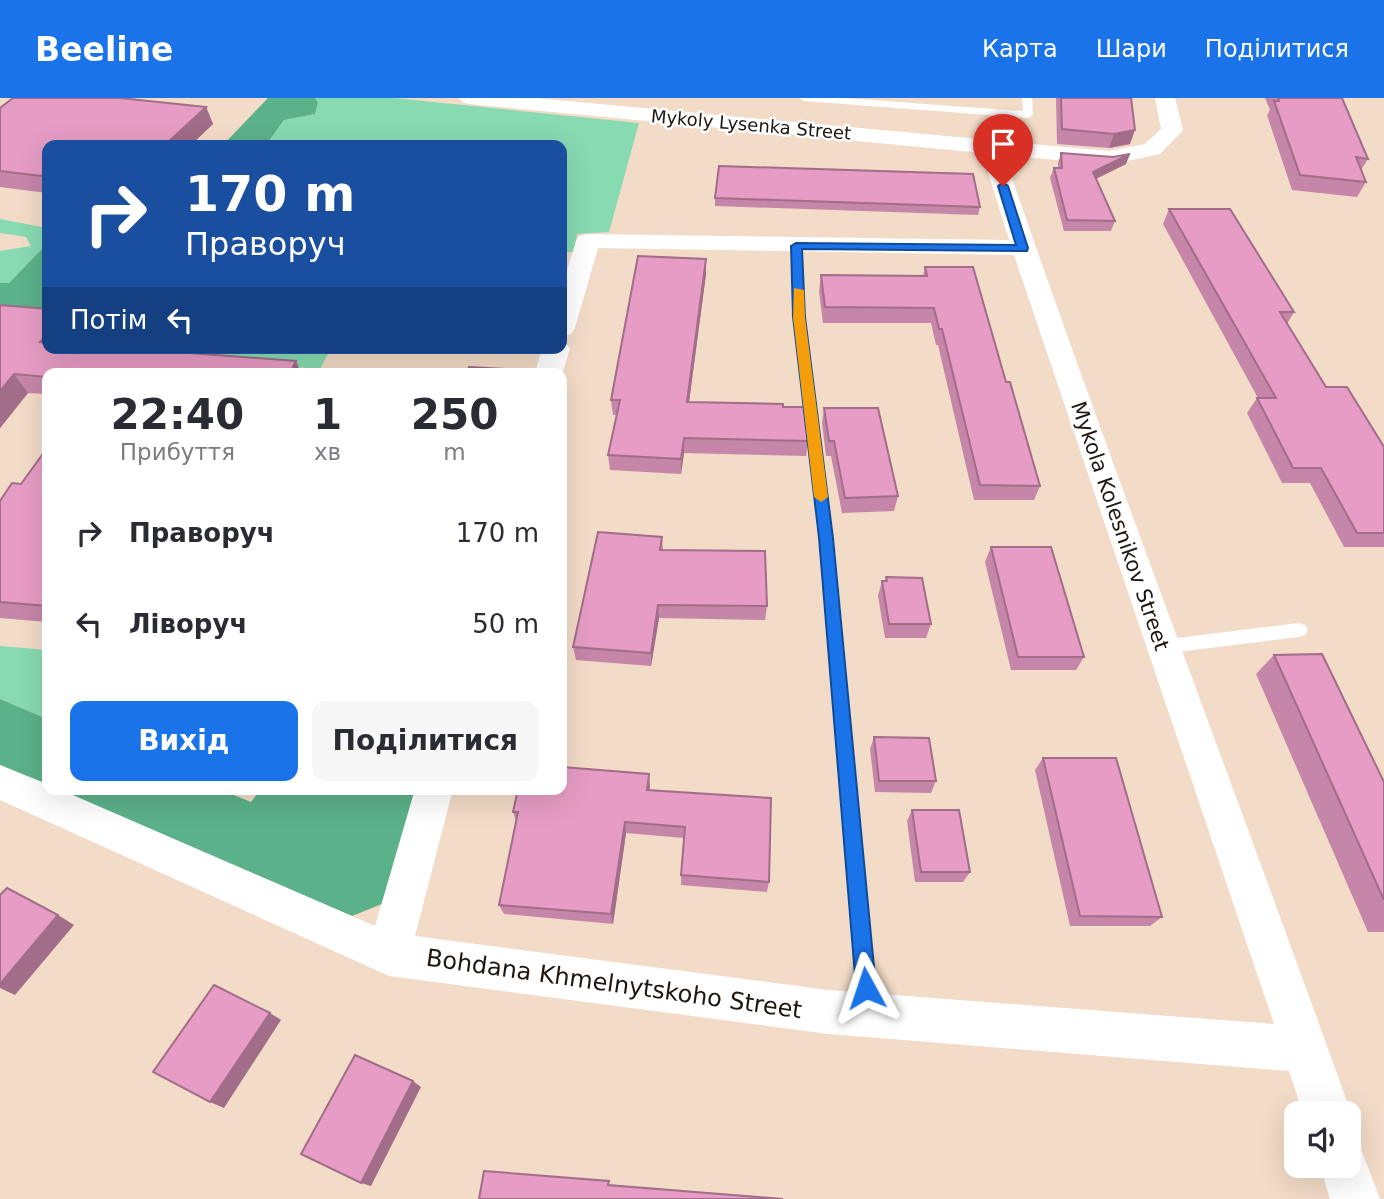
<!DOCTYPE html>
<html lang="uk">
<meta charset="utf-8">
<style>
body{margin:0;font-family:"DejaVu Sans",sans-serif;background:#f7f7f7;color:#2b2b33;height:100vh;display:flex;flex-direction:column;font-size:26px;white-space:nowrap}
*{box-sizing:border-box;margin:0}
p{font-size:23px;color:#7c7c81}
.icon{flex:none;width:38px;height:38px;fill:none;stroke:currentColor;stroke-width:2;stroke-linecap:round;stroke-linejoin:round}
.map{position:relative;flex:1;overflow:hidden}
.drawer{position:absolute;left:42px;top:270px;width:525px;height:427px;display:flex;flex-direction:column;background:#fff;border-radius:14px;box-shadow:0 7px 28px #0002}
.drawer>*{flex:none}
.guide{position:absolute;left:42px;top:42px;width:525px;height:214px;border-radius:14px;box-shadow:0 7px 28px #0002;background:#1a4fa0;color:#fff;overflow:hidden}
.tools{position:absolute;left:1284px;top:1003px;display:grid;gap:14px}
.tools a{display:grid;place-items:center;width:77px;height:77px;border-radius:14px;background:#fff;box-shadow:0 7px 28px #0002;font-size:35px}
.pin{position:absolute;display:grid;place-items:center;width:60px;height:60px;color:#fff;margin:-72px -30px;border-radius:50% 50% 50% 0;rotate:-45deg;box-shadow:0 0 7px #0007}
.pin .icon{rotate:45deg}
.me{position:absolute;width:77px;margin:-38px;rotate:355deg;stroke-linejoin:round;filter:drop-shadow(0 0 5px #0008)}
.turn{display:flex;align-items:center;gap:24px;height:147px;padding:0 28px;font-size:32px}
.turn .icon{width:91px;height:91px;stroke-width:2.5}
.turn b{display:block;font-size:49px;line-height:60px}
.then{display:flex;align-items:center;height:66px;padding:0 28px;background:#0003;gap:14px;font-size:26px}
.eta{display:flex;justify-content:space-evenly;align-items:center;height:119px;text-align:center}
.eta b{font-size:42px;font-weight:600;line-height:49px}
.primary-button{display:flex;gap:14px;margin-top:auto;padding:14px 28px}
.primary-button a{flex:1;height:80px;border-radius:14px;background:#1a73e8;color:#fff;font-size:28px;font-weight:600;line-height:80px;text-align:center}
.primary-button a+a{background:#f7f7f7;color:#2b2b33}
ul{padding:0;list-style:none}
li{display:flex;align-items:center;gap:21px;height:91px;padding:0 28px}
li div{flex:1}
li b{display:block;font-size:26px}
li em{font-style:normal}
header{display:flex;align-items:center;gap:42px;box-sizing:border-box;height:98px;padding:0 35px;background:#1a73e8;color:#fff}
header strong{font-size:33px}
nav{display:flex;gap:38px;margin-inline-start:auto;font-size:24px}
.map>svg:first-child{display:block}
.green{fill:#87dab2}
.forest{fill:#5bb18a}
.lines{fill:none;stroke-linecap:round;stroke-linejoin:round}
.lane{fill:#fff;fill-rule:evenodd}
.street{fill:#fff;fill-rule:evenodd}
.wall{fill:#c686a9}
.shaded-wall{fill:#a16d89}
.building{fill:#e69cc4;stroke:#a16d89;stroke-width:2}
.route{fill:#1a73e8;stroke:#114b97;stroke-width:2}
.slow{fill:#f59e0b}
.labels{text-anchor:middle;stroke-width:5;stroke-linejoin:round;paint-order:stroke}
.far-street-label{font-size:18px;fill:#1e160f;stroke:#fff}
.street-label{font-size:21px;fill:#1e160f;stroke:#fff}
.near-street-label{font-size:24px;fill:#1e160f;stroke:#fff}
</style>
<header>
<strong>Beeline</strong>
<nav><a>Карта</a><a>Шари</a><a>Поділитися</a></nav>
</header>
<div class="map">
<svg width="1384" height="1101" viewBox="0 0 1384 1101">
<rect width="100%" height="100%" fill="#f2dbc7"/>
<!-- green -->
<g class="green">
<polygon points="315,0 394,0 639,25 609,134 577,136 574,154 562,154 562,47 266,47 284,22 315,16 318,4"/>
<polygon points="0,121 47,130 47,150 43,150 9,185 0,185 0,153 31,148 26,139 0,135"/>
<polygon points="100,250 331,250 320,271 97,254"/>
<polygon points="0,548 47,552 47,621 0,601"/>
</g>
<!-- forest -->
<g class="forest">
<polygon points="268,0 315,0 318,4 315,16 284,22 266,47 223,47"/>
<polygon points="43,150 47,150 47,218 0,213 0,185 9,185"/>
<polygon points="0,601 47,621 47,687 0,667"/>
<polygon points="56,691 219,691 251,704 261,691 443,691 414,793 352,818"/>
</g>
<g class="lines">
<!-- lane -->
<g class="lane">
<polygon points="799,0 844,0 1023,13 1022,0 1032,0 1033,17 1028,20 804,3"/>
<polygon points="796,144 802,148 806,219 834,440 879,917 876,925 868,928 860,925 857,917 818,440 792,219 790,148"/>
<polygon points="1299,525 1305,527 1308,532 1305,537 1299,539 1161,556 1155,554 1152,549 1155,544 1161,542"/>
</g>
<!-- street -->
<g class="street">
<path d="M459,0H535L1109,53L1145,46L1161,31L1155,0H1175L1183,32L1160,56L1109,67L1004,57C1114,378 1237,695 1351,1015L1349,1018V1015H1303L1289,973L829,936L389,878L0,702V667L47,686V691H59L375,828L415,691H453L415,838L829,892L1274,926L1014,157L598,150L575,230L571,236L562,238V188L576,143L579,138L588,136L1009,142L982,55L469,6L462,4Z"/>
<polygon points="562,243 570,250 562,277 535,275 542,250 562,250"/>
<polygon points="1349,1046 1361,1051 1380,1101 1330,1101 1320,1068 1349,1068"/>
</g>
</g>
<!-- wall -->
<g class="wall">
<polygon points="1056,0 1131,0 1130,46 1109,50 1057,46"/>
<polygon points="1265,0 1342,0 1368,61 1361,72 1366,84 1357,99 1292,92 1267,17 1270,12"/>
<polygon points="206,9 213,26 191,47 47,47 47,95 0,89 0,10"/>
<polygon points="1061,55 1126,66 1096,81 1115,123 1111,133 1064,133 1050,80 1054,70 1058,70 1058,65"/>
<polygon points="715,100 980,109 978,117 715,108"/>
<polygon points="1169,111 1294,214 1287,226 1326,289 1384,349 1384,449 1344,449 1310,385 1282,385 1247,315 1257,300 1258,300 1163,126"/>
<polygon points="706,161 706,176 689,304 783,309 808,343 806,358 684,355 681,376 610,372 608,357 617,317 613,317 611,302"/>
<polygon points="925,169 1006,284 1040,388 1034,402 974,402 938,247 936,247 931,225 823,225 819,193 821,177 923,178"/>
<polygon points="0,207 47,275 47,296 28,295 0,330"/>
<polygon points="824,310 898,398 894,413 842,415 831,358 826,358 822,325"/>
<polygon points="47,350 47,524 0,520 0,403 21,386"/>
<polygon points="662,439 663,452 767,508 765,522 659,520 651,568 576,562 573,549"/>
<polygon points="991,449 1084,559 1076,572 1011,572 985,464"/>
<polygon points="886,479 931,526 926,540 885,540 878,498 882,483 885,483"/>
<polygon points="1274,557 1384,684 1384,834 1368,834 1256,576"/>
<polygon points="874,639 936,683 931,695 875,694 870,651"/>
<polygon points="1043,660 1162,819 1150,828 1070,828 1035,672"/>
<polygon points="649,676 649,692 769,784 767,794 681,787 681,777 684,740 626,735 613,826 504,816 499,807 516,723 513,714"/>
<polygon points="912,712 970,774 963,784 915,784 907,723"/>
</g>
<!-- shaded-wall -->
<g class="shaded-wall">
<polygon points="206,9 213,26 191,47 165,47"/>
<polygon points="1135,32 1130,46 1109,50 1114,36"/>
<polygon points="1130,56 1126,66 1089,84 1093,74"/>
<polygon points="47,72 47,88 41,78"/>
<polygon points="706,161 706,176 687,319 687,304"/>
<polygon points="47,236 47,250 40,244"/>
<polygon points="296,263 301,275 290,275"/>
<polygon points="14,276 28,295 0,330 0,293"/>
<polygon points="684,340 684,355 681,376 681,361"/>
<polygon points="658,507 659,520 651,568 651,555"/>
<polygon points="649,676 650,688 648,704 647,692"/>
<polygon points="625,724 626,735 613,826 611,816"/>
<polygon points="58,817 74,827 15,897 0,890 0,886"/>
<polygon points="270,915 281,922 224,1010 210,1004"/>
<polygon points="413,983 421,989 371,1088 361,1085"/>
</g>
<!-- building -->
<g class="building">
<polygon points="13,0 120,0 206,9 165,47 47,47 47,72 41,78 0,73 0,10"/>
<polygon points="1061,0 1131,0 1135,32 1114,36 1062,31"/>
<polygon points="1278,0 1342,0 1368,61 1356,59 1366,84 1300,77 1274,3 1279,3"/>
<polygon points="1061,55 1113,59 1130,56 1093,74 1115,123 1067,122 1054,70 1062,70"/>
<polygon points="719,68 973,76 980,109 715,100"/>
<polygon points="1169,111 1230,111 1294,214 1280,214 1326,289 1347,289 1384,349 1384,435 1357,435 1321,370 1293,370 1257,300 1276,300"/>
<polygon points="638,158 706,161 687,304 783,306 783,309 804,309 808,343 684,340 681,361 608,357 620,302 611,302"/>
<polygon points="925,169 973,169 1006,284 1010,284 1040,388 980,387 942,231 939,231 934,210 825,209 821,177 927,178"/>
<polygon points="0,207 47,211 47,236 40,244 47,245 47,250 122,250 296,263 290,275 47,275 47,279 14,276 0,293"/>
<polygon points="469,269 504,271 503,275 467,275"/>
<polygon points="824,310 878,310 898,398 845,400 834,343 829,343"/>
<polygon points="47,350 47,508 0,504 0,403 12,385 21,386"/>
<polygon points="598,434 662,439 660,452 765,453 767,508 658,507 651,555 573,549"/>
<polygon points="991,449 1051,449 1084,559 1018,559"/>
<polygon points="886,479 922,480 931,526 889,526 882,483 887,483"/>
<polygon points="1322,556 1384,684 1384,802 1274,557"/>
<polygon points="874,639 929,640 936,683 879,683"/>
<polygon points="1043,660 1116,660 1162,819 1080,818"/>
<polygon points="562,669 649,676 647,692 771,700 769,784 681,777 685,729 625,724 611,816 499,807 518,714 513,714 518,691 562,691"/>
<polygon points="912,712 959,712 970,774 921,774"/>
<polygon points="7,790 58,817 0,886 0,797"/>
<polygon points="214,887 270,915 210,1004 153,974"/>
<polygon points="355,957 413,983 361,1085 301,1056"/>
<polygon points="484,1073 609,1083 608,1087 783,1101 479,1101"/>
</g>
<!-- route -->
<polygon class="route" points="1003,84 1008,88 1028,150 1027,153 802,151 805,219 833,440 876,890 873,897 866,900 859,897 856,890 819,440 793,219 791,148 796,145 1016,147 998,88"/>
<!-- slow -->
<polygon class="slow" points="794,190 804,192 805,219 828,399 821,404 814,399 793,219"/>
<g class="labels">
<!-- far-street labels -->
<g class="far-street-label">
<text transform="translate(751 27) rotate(5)" y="6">Mykoly Lysenka Street</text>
</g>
<!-- street labels -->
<g class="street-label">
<text transform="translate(1120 428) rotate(71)" y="7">Mykola Kolesnikov Street</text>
</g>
<!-- near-street labels -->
<g class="near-street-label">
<text transform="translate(614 886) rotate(8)" y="8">Bohdana Khmelnytskoho Street</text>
</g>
</g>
</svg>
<div class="tools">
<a><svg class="icon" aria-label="sound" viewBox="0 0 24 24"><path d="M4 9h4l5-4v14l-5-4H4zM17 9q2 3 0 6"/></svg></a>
</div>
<div class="pin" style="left:1003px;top:88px;background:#d93025"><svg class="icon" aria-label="arrive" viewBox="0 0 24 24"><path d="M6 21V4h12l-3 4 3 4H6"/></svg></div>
<svg class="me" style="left:866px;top:890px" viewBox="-20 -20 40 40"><path d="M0-17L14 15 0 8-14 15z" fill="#1a73e8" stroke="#fff" stroke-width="4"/></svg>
<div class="guide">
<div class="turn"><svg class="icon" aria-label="right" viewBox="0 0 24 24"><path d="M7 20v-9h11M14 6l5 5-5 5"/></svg><div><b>170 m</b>Праворуч</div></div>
<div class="then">Потім<svg class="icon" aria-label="left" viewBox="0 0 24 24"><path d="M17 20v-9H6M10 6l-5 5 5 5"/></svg></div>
</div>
<section class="drawer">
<div class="eta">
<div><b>22:40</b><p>Прибуття</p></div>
<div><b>1</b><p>хв</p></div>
<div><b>250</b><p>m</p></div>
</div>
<ul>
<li><svg class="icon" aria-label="right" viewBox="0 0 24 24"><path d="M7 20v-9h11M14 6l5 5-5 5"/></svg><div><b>Праворуч</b></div><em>170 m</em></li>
<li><svg class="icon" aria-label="left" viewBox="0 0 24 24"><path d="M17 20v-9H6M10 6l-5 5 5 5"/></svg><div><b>Ліворуч</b></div><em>50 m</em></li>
</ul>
<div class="primary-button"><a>Вихід</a><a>Поділитися</a></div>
</section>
</div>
